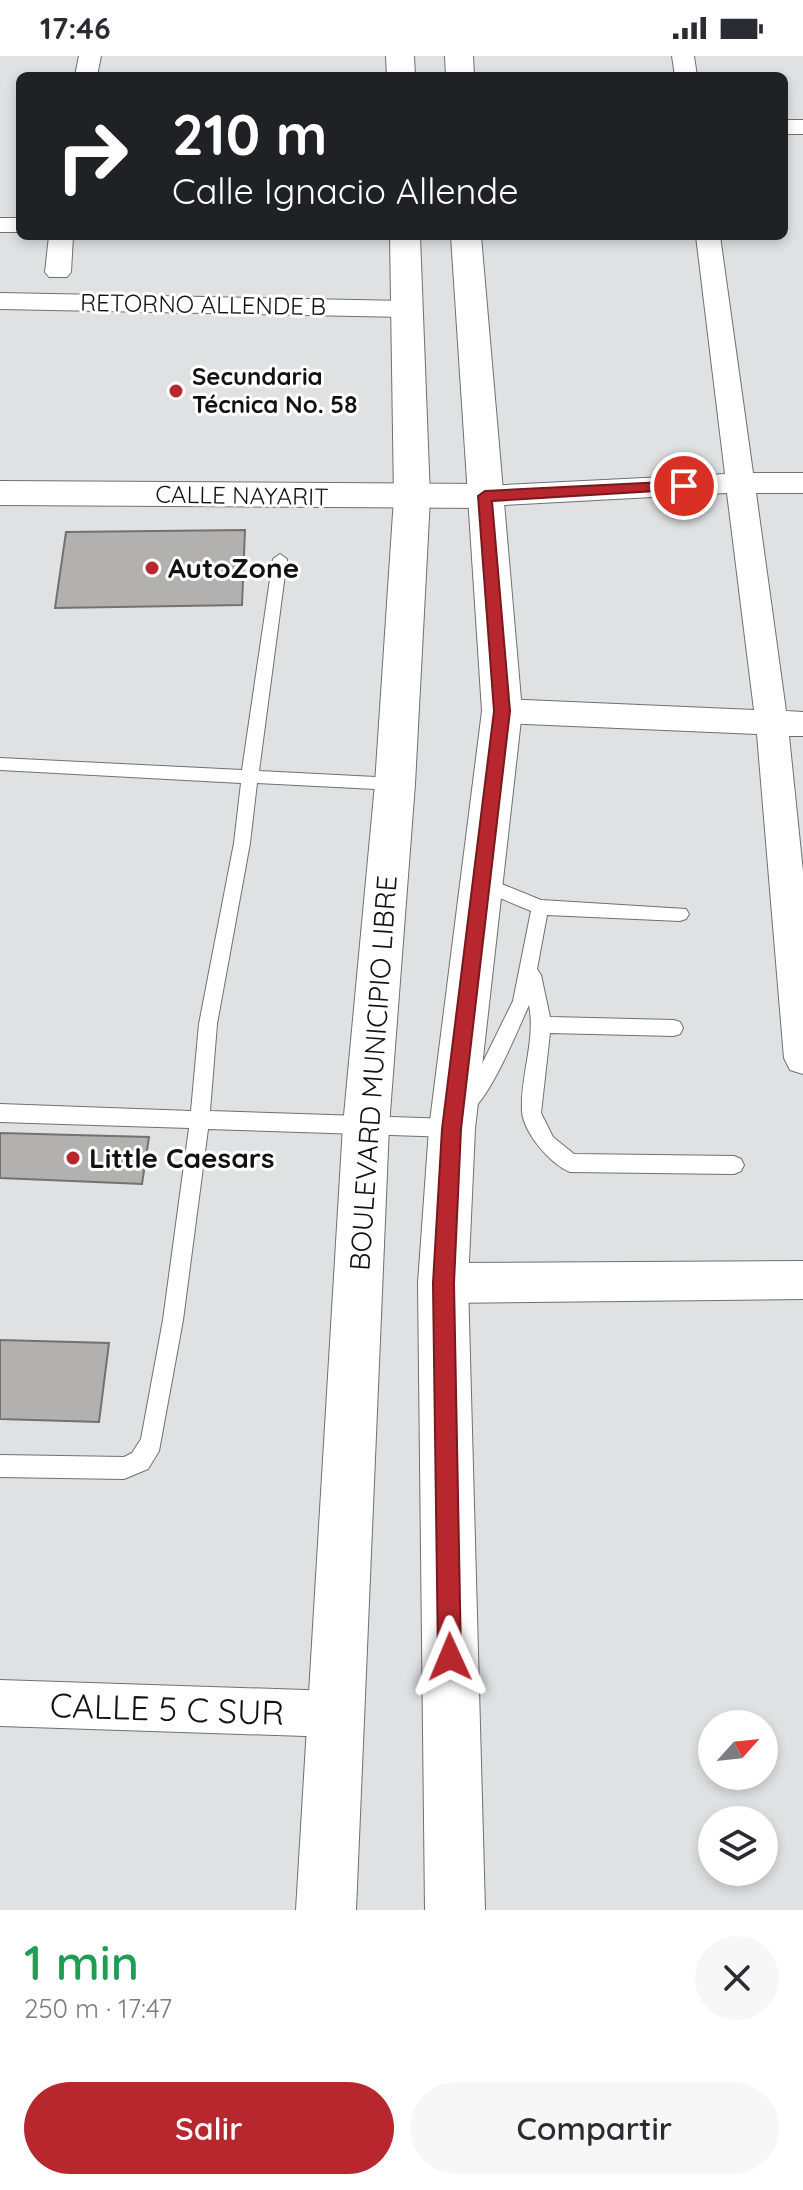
<!DOCTYPE html>
<html lang="es">
<meta charset="utf-8">
<style>
body{margin:0;font-family:Quicksand,sans-serif;background:#f7f7f7;color:#2b2b33;height:100vh;display:flex;flex-direction:column;font-size:30px;white-space:nowrap}
*{box-sizing:border-box;margin:0}
p{font-size:26px;color:#7c7c81}
.icon{flex:none;width:44px;height:44px;fill:none;stroke:currentColor;stroke-width:2;stroke-linecap:round;stroke-linejoin:round}
.map{position:relative;height:1854px;overflow:hidden}
.panel{display:flex;flex-direction:column;background:#fff;flex:1}
.panel>*{flex:none}
.hud{position:absolute;left:16px;top:16px;width:772px;height:168px;border-radius:12px;box-shadow:0 4px 12px #0003;background:#202124;color:#fff;overflow:hidden}
.needle{width:52px;rotate:63deg}
.controls{position:absolute;left:698px;top:1654px;display:grid;gap:16px}
.controls a{display:grid;place-items:center;width:80px;height:80px;border-radius:50%;background:#fff;box-shadow:0 4px 12px #0003;font-size:40px}
.pin{position:absolute;display:grid;place-items:center;width:68px;height:68px;color:#fff;margin:-34px;border:4px solid #fff;border-radius:50%;box-shadow:0 2px 8px #0007}
.me{position:absolute;width:88px;margin:-44px;rotate:359deg;stroke-linejoin:round;filter:drop-shadow(0 0 6px #0008)}
.turn{display:flex;align-items:center;gap:28px;height:168px;padding:0 24px;font-size:36px}
.turn .icon{width:104px;height:104px;stroke-width:2.5}
.turn b{display:block;font-size:56px;line-height:68px}
.round{display:grid;place-items:center;flex:none;width:84px;height:84px;border-radius:42px;background:#f7f7f7}
.summary{display:flex;align-items:center;justify-content:space-between;height:136px;padding:0 24px}
h1{font-size:48px;font-weight:600;line-height:60px;color:#1e9e55}
.primary-button{display:flex;gap:16px;margin-top:auto;padding:16px 24px}
.primary-button a{flex:1;height:92px;border-radius:48px;background:#b7272d;color:#fff;font-size:32px;font-weight:600;line-height:92px;text-align:center}
.primary-button a+a{background:#f7f7f7;color:#2b2b33}
.status{display:flex;justify-content:space-between;align-items:center;height:56px;padding:0 40px;background:#fff;direction:ltr}
.status svg{height:22px;fill:currentColor}
.map>svg:first-child{display:block}
.building{fill:#b3b1af;stroke:#747270;stroke-width:2}
.lines{fill:none;stroke-linecap:round;stroke-linejoin:round}
.service-casing{stroke:#6f7072;stroke-width:2}
.minor-casing{stroke:#6f7072;stroke-width:2}
.tertiary-casing{stroke:#6f7072;stroke-width:2}
.secondary-casing{stroke:#6f7072;stroke-width:2}
.service{fill:#fff;fill-rule:evenodd}
.minor{fill:#fff;fill-rule:evenodd}
.tertiary{fill:#fff;fill-rule:evenodd}
.secondary{fill:#fff;fill-rule:evenodd}
.route{fill:#b7272d;stroke:#77191d;stroke-width:2}
.poi-dot{fill:#b7272d;stroke:#fff;stroke-width:3}
.labels{text-anchor:middle;stroke-width:6;stroke-linejoin:round;paint-order:stroke}
.far-street-label{font-size:24px;fill:#121213;stroke:#fff}
.far-poi-label{font-size:24px;font-weight:bold;fill:#121213;stroke:#fff;text-anchor:start}
.poi-label{font-size:28px;font-weight:bold;fill:#121213;stroke:#fff;text-anchor:start}
.street-label{font-size:28px;fill:#121213;stroke:#fff}
.near-street-label{font-size:34px;fill:#121213;stroke:#fff}
</style>
<div class="status"><b>17:46</b><svg viewBox="0 0 49 12"><path d="M0 12V9h3v3zM5 12V6h3v6zM10 12V3h3v9zM15 12V0h3v12zM26 1h20v11H26zM47 4h2v5h-2z"/></svg></div>
<div class="map">
<svg width="803" height="1854" viewBox="0 0 803 1854">
<rect width="100%" height="100%" fill="#e0e1e3"/>
<!-- building -->
<g class="building">
<polygon points="245,474 242,549 55,552 66,476"/>
<polygon points="0,1077 149,1081 142,1128 0,1122"/>
<polygon points="0,1284 109,1287 99,1366 0,1363"/>
</g>
<g class="lines">
<!-- service casing -->
<g class="service-casing">
<g id="service">
<polygon points="280,498 287,503 259,715 395,722 403,728 395,734 257,727 250,787 217,968 210,1055 452,1063 459,1066 462,1072 459,1078 452,1081 208,1073 183,1264 159,1395 148,1413 124,1423 0,1421 0,1399 124,1401 132,1397 141,1383 163,1264 189,1072 0,1066 0,1048 191,1055 199,968 234,787 241,727 0,714 0,702 242,714 273,503"/>
<path d="M482,820L541,844L686,853L689,858L686,863L680,865L547,859L537,913L541,919L550,961L674,964L680,966L683,972L680,978L674,980L550,977L541,1057L553,1081L574,1098L734,1100L741,1103L744,1109L741,1115L734,1118L570,1116C550,1108 523,1076 522,1055C520,1019 536,985 529,949C519,971 488,1048 468,1056L461,1053L459,1047L481,1010L513,945L531,855L476,832L473,827L476,822Z"/>
</g>
</g>
<!-- minor casing -->
<g class="minor-casing">
<g id="minor">
<polygon points="79,0 101,0 97,20 75,20"/>
<polygon points="672,0 694,0 697,20 675,20"/>
<rect x="784" y="64" width="19" height="14"/>
<rect x="0" y="162" width="20" height="14"/>
<polygon points="49,180 73,180 71,216 67,221 49,221 45,216"/>
<polygon points="696,180 720,180 753,417 803,417 803,437 756,437 786,655 803,656 803,680 789,680 803,816 803,1018 790,1014 784,1002 757,678 502,667 491,664 486,655 491,646 502,643 754,654 727,437 485,450 475,447 471,440 475,433 485,430 725,418"/>
<polygon points="0,237 406,245 415,247 419,253 415,259 406,261 0,253"/>
<polygon points="803,1205 803,1243 443,1247 429,1241 423,1227 429,1213 443,1207"/>
<polygon points="0,1624 334,1635 351,1641 357,1658 351,1675 334,1681 0,1670"/>
</g>
</g>
<!-- tertiary casing -->
<g class="tertiary-casing">
<polygon id="tertiary" points="0,425 485,428 497,432 503,440 497,448 485,452 0,449"/>
</g>
<!-- secondary casing -->
<g class="secondary-casing">
<g id="secondary">
<polygon points="386,0 414,0 415,20 387,20"/>
<polygon points="445,0 473,0 474,20 446,20"/>
<polygon points="390,180 420,180 430,442 415,728 389,1070 356,1854 296,1854 343,1070 375,728 394,442"/>
<polygon points="451,180 481,180 522,655 475,1073 468,1227 485,1854 425,1854 418,1227 429,1073 482,655"/>
</g>
</g>
<!-- service -->
<use href="#service" class="service"/>
<!-- minor -->
<use href="#minor" class="minor"/>
<!-- tertiary -->
<use href="#tertiary" class="tertiary"/>
<!-- secondary -->
<use href="#secondary" class="secondary"/>
</g>
<!-- route -->
<polygon class="route" points="684,425 691,430 689,433 492,445 510,655 461,1073 454,1227 461,1601 458,1609 450,1613 442,1609 438,1601 433,1227 442,1073 494,655 478,440 485,435"/>
<!-- markers -->
<g class="poi-dot">
<circle cx="176" cy="335" r="8"/>
<circle cx="152" cy="512" r="8"/>
<circle cx="73" cy="1102" r="8"/>
</g>
<g class="labels">
<!-- far-street labels -->
<g class="far-street-label">
<text transform="translate(203 249) rotate(1)" y="8">RETORNO ALLENDE B</text>
<text transform="translate(242 440) rotate(1)" y="8">CALLE NAYARIT</text>
</g>
<!-- far-poi labels -->
<g class="far-poi-label">
<text x="192" y="329">Secundaria<tspan x="192" dy="28">Técnica No. 58</tspan></text>
</g>
<!-- poi labels -->
<g class="poi-label">
<text x="168" y="522">AutoZone</text>
<text x="89" y="1112">Little Caesars</text>
</g>
<!-- street labels -->
<g class="street-label">
<text transform="translate(373 1017) rotate(-86)" y="10">BOULEVARD MUNICIPIO LIBRE</text>
</g>
<!-- near-street labels -->
<g class="near-street-label">
<text transform="translate(167 1653) rotate(2)" y="12">CALLE 5 C SUR</text>
</g>
</g>
</svg>
<div class="controls">
<a><svg class="needle" viewBox="-14 -14 28 28"><path d="M0-13l5 13h-10z" fill="#e53935"/><path d="M0 13l5-13h-10z" fill="#7c7c81"/></svg></a>
<a><svg class="icon" aria-label="layers" viewBox="0 0 24 24"><path d="M12 4l9 5-9 5-9-5zM3 14l9 5 9-5"/></svg></a>
</div>
<div class="pin" style="left:684px;top:430px;background:#d93025"><svg class="icon" aria-label="arrive" viewBox="0 0 24 24"><path d="M6 21V4h12l-3 4 3 4H6"/></svg></div>
<svg class="me" style="left:450px;top:1601px" viewBox="-20 -20 40 40"><path d="M0-17L14 15 0 8-14 15z" fill="#b7272d" stroke="#fff" stroke-width="4"/></svg>
<div class="hud">
<div class="turn"><svg class="icon" aria-label="right" viewBox="0 0 24 24"><path d="M7 20v-9h11M14 6l5 5-5 5"/></svg><div><b>210 m</b>Calle Ignacio Allende</div></div>
</div>
</div>
<section class="panel">
<div class="summary"><div><h1>1 min</h1><p>250 m · 17:47</p></div><a class="round"><svg class="icon" aria-label="close" viewBox="0 0 24 24"><path d="M6 6l12 12M18 6L6 18"/></svg></a></div>
<div class="primary-button"><a>Salir</a><a>Compartir</a></div>
</section>
